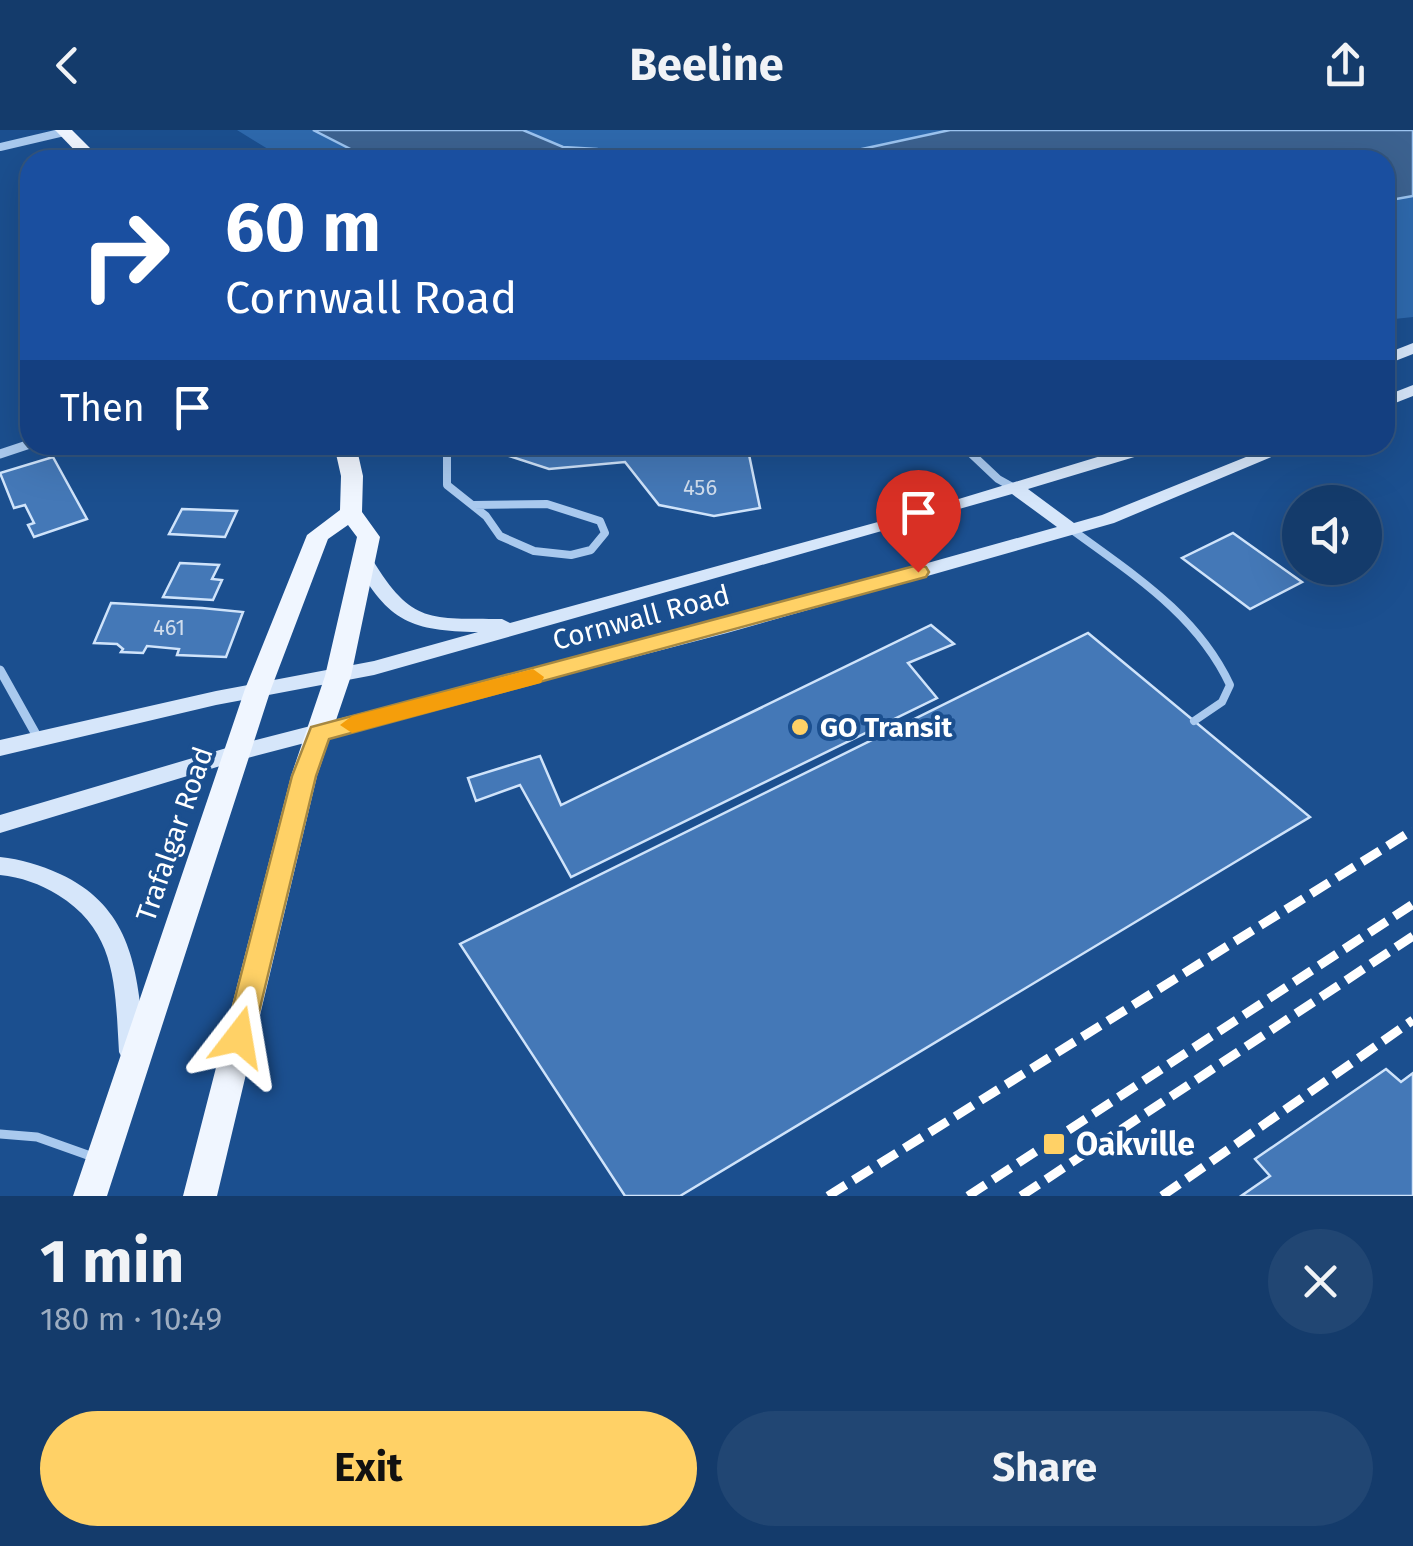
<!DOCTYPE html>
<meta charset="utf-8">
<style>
body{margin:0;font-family:"Fira Sans",sans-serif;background:#214673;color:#f1f3f6;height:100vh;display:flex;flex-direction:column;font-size:38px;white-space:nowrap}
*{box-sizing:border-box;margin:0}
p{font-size:32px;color:#9dadc1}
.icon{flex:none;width:55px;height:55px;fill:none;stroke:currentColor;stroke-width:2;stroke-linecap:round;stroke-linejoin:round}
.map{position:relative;height:1066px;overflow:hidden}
.sheet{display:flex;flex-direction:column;background:#143b6b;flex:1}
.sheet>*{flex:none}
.top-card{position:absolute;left:20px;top:20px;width:1375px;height:305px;border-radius:30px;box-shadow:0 10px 40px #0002,0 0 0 2px #33557e;background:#1a4fa0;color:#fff;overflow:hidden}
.controls{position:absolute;left:1282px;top:355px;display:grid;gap:20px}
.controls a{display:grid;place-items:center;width:100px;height:100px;border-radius:50%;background:#143b6b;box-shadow:0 10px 40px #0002,0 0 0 2px #33557e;font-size:50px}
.pin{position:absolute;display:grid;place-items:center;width:85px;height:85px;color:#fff;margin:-102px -42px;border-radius:50% 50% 50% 0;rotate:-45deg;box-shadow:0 0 10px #0007}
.pin .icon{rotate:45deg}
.me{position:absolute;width:110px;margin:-55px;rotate:14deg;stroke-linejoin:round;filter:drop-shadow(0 0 8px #0008)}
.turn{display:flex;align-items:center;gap:35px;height:210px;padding:0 40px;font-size:45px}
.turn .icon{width:130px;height:130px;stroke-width:2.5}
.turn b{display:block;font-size:70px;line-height:85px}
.then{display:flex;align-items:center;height:95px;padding:0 40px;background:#0003;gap:20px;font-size:38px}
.round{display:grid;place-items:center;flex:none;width:105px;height:105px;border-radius:52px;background:#214673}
.summary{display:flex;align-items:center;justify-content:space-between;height:170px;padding:0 40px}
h1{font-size:60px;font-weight:700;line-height:75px}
.action{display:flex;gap:20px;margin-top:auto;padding:20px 40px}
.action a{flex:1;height:115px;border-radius:60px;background:#ffd166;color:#111;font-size:40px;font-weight:700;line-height:115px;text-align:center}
.action a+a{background:#214673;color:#f1f3f6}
header{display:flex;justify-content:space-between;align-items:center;height:130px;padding:0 40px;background:#143b6b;font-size:45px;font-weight:700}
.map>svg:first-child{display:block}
.green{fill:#2e69ad}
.water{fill:#3c6290;stroke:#9cc4f0;stroke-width:2.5}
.building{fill:#4478b7;stroke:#cfe3fa;stroke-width:2.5}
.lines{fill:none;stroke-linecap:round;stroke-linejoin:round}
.lane-far1{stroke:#a9c9ee;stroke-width:8}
.lane{stroke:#a9c9ee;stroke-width:9}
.street-far1{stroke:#a9c9ee;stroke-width:8}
.street{stroke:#a9c9ee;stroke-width:9}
.secondary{fill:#d6e6fa;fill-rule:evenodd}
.primary{fill:#f0f6ff;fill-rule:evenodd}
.rail{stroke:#fff;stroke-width:9;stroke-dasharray:21 9;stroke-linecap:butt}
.route{fill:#ffd166;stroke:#a68842;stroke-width:2.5}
.slow{fill:#f59e0b}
.poi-dot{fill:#ffd166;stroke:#1b4f8f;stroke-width:4}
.labels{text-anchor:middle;stroke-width:8;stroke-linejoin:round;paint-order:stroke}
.number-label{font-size:22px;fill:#d0dded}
.street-label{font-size:28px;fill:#fff;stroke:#1b4f8f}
.poi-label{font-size:28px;font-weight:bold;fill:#fff;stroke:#1b4f8f;text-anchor:start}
.near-poi-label{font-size:32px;font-weight:bold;fill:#fff;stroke:#1b4f8f;text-anchor:start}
</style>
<header><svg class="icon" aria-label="back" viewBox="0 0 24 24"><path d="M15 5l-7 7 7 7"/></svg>Beeline<svg class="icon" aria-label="share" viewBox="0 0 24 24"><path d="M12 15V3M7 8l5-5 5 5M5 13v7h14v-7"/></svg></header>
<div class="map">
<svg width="1413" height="1066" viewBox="0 0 1413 1066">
<rect width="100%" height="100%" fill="#1b4f8f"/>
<!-- green -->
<polygon class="green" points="237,0 1413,0 1413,187 1385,190 1385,30 286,30"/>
<!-- water -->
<g class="water">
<polygon points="313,0 523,0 563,17 597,19 647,30 372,30"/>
<polygon points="950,0 1413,0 1413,66 1385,71 1385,30 788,30 848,22"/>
</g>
<!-- building -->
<g class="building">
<polygon points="501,315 747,315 760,378 714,386 659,375 625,332 549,339 509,326"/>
<polygon points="53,327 87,389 34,407 28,395 34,393 25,375 14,378 0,343"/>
<polygon points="182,379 237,381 225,407 169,404"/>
<polygon points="1233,403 1302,452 1250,479 1182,428"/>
<polygon points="180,433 219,435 212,449 222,450 213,470 163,467"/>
<polygon points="111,473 202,478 243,482 226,527 177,525 179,519 147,516 143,523 121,522 123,519 117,514 94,513"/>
<polygon points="931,495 954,514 908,533 937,568 571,747 520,655 476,671 468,648 540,626 561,675"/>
<polygon points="1088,503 1310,687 680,1066 625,1066 460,814"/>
<polygon points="1386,939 1401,952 1413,943 1413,1066 1241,1066 1270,1046 1255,1029"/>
</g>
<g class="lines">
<!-- lane-far1 -->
<g class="lane-far1">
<polyline points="447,315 447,355 486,386 500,406 534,421 571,425 591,420 605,403 600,391 547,374 473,375"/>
<polyline points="962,315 998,349 1016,359"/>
<path d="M1071,399C1132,444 1197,484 1230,555L1222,572L1194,591"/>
</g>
<!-- lane -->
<polyline class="lane" points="0,1004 37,1007 96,1028"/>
<!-- street-far1 -->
<polyline class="street-far1" points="0,17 64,2"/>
<!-- street -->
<g class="street">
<polyline points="0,324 30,314"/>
<polyline points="0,540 38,608"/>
</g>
<!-- secondary -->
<g class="secondary">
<polygon points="1413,213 1413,224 1385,235 1385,224"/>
<polygon points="1413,255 1413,266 1385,277 1385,266"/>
<path d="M1137,315H1164L1161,319L1028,359L1074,393L1102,385L1276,315H1300L1114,393L727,503L240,630L0,703V685L240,614L727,489L1057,397L1012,364L374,545L216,575L0,626V610L216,561L374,531L478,502C412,501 388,492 356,433L358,429H372C412,495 430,488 502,489L510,493L929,378Z"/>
<path d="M0,727C21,729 40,735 60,744C136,779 138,848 145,922L141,930L132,933L123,930L119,922C115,859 118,802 58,765C40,754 21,747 0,745Z"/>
</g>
<!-- primary -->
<g class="primary">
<polygon points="55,0 72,0 102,30 84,30"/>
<polygon points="334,315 356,315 363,346 362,382 380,407 351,546 317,646 217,1066 183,1066 291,646 325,546 357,407 348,395 328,409 271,559 107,1066 73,1066 245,559 307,405 340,380 341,346"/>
</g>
<!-- rail -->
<g class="rail">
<polyline points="828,1066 1413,700"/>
<polyline points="968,1066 1413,774"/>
<polyline points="1021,1066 1413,806"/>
<polyline points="1162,1066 1413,890"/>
</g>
</g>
<!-- route -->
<polygon class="route" points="918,435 926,437 929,442 926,447 329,609 316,646 253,907 249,916 239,920 229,916 225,907 292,646 311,597"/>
<!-- slow -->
<polygon class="slow" points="533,539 544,547 541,553 352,603 340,595 352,586"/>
<!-- markers -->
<g class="poi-dot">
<circle cx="800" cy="597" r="10"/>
<rect x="1042" y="1002" width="24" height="24" rx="5"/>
</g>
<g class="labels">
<!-- number labels -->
<g class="number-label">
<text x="700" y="365">456</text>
<text x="169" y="505">461</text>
</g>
<!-- street labels -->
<g class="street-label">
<text transform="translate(641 487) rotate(-15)" y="10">Cornwall Road</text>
<text transform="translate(174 704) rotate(-71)" y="10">Trafalgar Road</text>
</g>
<!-- poi labels -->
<g class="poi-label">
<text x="820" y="607">GO Transit</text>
</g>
<!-- near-poi labels -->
<g class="near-poi-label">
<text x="1076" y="1025">Oakville</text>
</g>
</g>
</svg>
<div class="controls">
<a><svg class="icon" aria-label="sound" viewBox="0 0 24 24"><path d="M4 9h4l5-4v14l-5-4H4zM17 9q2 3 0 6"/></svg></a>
</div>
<div class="pin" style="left:918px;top:442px;background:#d93025"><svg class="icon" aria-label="arrive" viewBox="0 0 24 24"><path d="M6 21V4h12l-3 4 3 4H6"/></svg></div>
<svg class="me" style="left:239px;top:907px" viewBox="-20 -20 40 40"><path d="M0-17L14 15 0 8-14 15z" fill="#ffd166" stroke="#fff" stroke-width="4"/></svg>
<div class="top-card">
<div class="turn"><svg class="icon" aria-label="right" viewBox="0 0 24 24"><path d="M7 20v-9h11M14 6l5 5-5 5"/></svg><div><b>60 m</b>Cornwall Road</div></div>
<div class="then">Then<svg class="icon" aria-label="arrive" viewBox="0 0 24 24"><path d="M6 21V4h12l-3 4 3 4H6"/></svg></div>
</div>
</div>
<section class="sheet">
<div class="summary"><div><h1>1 min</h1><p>180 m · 10:49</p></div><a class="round"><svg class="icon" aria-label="close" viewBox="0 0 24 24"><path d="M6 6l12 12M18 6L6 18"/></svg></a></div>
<div class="action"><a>Exit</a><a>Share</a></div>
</section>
